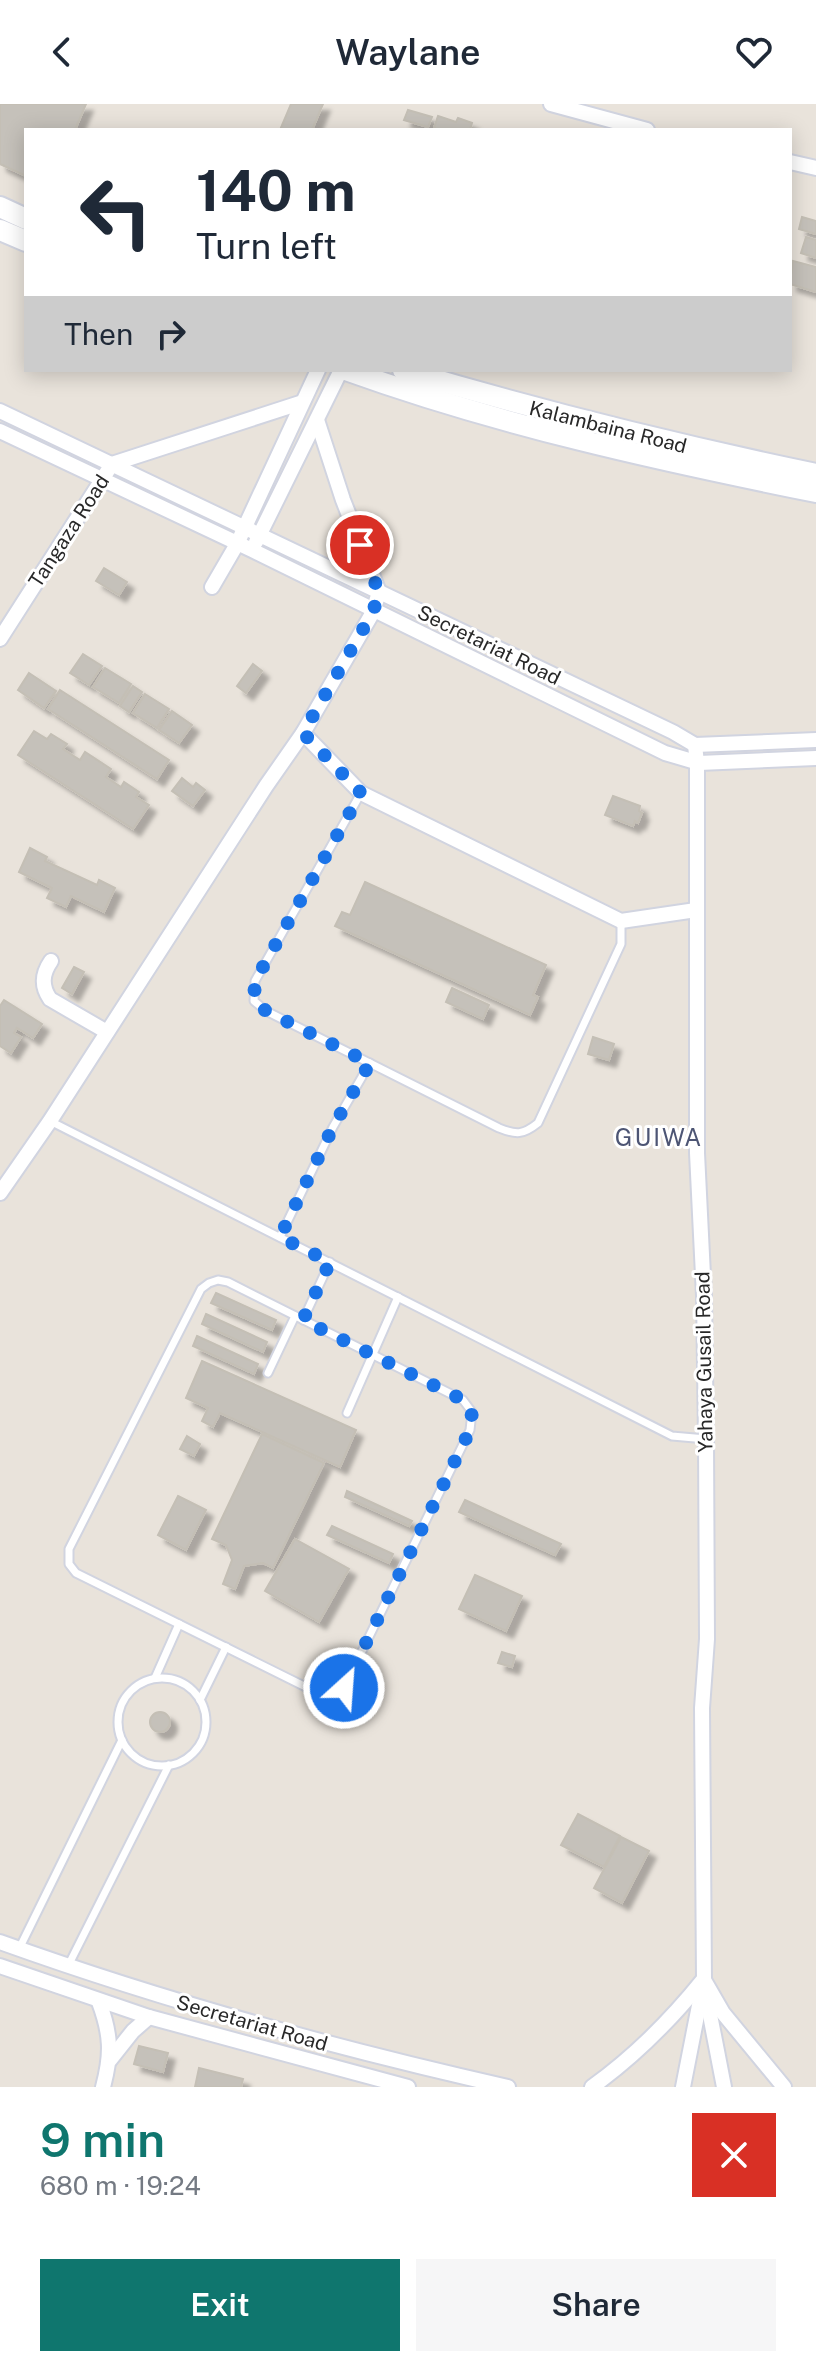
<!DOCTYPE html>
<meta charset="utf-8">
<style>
body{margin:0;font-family:"Public Sans",sans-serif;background:#f6f6f7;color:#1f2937;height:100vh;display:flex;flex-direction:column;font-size:30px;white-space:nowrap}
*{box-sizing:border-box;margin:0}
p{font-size:26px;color:#747a83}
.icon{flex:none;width:44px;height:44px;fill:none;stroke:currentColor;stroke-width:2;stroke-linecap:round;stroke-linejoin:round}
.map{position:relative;height:1983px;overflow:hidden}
.details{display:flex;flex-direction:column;background:#fff;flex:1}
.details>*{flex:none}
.banner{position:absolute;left:24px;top:24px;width:768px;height:244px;border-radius:0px;box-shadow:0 4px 20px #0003;background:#fff;color:#1f2937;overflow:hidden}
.pin{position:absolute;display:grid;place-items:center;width:68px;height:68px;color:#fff;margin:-34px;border:4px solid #fff;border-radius:50%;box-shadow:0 2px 8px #0007}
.me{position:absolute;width:88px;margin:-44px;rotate:26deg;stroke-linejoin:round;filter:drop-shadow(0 0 6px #0008)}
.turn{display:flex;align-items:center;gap:28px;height:168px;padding:0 40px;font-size:36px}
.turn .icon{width:104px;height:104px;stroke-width:2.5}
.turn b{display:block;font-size:56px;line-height:68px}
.then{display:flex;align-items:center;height:76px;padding:0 40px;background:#0003;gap:16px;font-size:30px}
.round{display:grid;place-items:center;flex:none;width:84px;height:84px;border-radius:0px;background:#f6f6f7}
.overview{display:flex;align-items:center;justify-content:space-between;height:136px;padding:0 40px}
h1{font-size:48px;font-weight:600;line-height:60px;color:#0f766e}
.cta{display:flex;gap:16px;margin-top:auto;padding:16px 40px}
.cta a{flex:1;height:92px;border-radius:0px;background:#0f766e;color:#fff;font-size:32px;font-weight:600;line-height:92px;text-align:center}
.cta a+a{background:#f6f6f7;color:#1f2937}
header{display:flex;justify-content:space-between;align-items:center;height:104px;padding:0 40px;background:#fff;font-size:36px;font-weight:600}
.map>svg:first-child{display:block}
.building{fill:#c5c1ba;stroke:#c4bfb5;stroke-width:2;filter:url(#shadow)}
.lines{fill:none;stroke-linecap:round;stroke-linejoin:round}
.lane-casing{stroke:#d1d4e0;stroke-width:11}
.street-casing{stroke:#d1d4e0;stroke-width:18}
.secondary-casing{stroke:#d1d4e0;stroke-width:24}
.lane{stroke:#fff;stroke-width:7}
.street{stroke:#fff;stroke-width:14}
.secondary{stroke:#fff;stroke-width:20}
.route{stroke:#1a73e8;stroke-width:14;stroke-dasharray:0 25.2}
.labels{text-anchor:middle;stroke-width:6;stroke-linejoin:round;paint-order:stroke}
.street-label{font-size:20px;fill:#282828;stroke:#fff}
.quarter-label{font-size:24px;letter-spacing:2px;fill:#4d5574;stroke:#fff}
</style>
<header><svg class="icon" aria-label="back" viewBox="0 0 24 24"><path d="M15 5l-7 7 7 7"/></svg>Waylane<svg class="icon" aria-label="heart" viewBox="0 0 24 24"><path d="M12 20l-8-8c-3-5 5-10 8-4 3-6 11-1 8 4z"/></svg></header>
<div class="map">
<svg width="816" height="1983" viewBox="0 0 816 1983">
<defs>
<filter id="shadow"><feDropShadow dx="7" dy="7" stdDeviation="2" flood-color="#0004"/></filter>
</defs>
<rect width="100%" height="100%" fill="#e9e3db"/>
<!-- building -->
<g class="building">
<polygon points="0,0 86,0 75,26 26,26 26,72 0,60"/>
<polygon points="291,0 323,0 312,26 280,26"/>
<polygon points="408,6 432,13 428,23 404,16"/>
<polygon points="438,12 456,18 458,14 472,19 470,26 439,26 434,24"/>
<polygon points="802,113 816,117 816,130 799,125"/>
<polygon points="806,133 816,136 816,154 801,149"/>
<polygon points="793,157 816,163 816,188 790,180"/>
<polygon points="104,464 127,478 119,491 96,477"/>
<polygon points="83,550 102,562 89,581 70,569"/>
<polygon points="253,560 262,567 246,589 237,582"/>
<polygon points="105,564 131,580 119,599 93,583"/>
<polygon points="29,569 56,587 44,604 18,586"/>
<polygon points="133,582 142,588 129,608 120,602"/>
<polygon points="60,586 169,656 157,675 48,605"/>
<polygon points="145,590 169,605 157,624 133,609"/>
<polygon points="172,607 192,621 179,639 159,626"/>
<polygon points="34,627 47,635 51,630 67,640 63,645 80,656 85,648 111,665 106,673 121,683 124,678 139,688 136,693 149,701 133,725 18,651"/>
<polygon points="182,674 193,683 196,679 205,686 193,702 172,687"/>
<polygon points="613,692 640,702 639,707 642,709 638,719 635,717 633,722 605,711"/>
<polygon points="30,744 47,753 45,757 97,781 99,776 115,784 104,808 71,792 66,803 47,794 52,784 19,768"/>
<polygon points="365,778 546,861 533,891 538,893 530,911 335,822 342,808 350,811"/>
<polygon points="74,863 84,868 72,890 62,884"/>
<polygon points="452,884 489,901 483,915 446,898"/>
<polygon points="4,896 42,920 33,934 17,924 14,929 21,933 11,949 0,942 0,902"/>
<polygon points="593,933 614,940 609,956 588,950"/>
<polygon points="216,1189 276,1216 272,1226 211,1199"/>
<polygon points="206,1210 267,1238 263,1248 202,1220"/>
<polygon points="197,1232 258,1260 254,1270 193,1242"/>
<polygon points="202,1257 356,1326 340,1363 220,1309 213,1323 202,1317 208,1304 186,1294"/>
<polygon points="262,1330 324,1359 273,1464 263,1459 244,1462 235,1485 223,1480 232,1456 226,1441 212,1435"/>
<polygon points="187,1332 200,1340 194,1352 180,1345"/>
<polygon points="347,1387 412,1417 409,1422 345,1393"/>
<polygon points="178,1392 206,1406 186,1446 158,1431"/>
<polygon points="465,1396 561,1440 555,1451 459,1408"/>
<polygon points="332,1422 393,1450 389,1459 327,1431"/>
<polygon points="295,1435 349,1465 319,1518 265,1487"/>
<polygon points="475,1471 522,1492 506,1527 459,1505"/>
<polygon points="502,1548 515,1552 512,1563 498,1559"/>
<circle cx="160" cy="1618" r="10"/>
<polygon points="578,1710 620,1732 604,1763 561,1741"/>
<polygon points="621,1733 649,1747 622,1799 594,1784"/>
<polygon points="139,1942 168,1949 163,1968 134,1960"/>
<polygon points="199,1964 243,1975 241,1983 195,1983"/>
</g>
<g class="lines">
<!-- lane casing -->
<g class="lane-casing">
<g id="lane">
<path d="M361,689L255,877L254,897L266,907L499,1024C516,1031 523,1031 538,1019L621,840V817"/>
<polyline points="50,1017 672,1332 706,1335"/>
<polyline points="280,1133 333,1023 370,959"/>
<polygon points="218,1176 228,1178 463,1296 472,1308 470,1326 344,1584 331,1592 320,1590 76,1469 69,1460 69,1445 201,1185 209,1179"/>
<polyline points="303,1216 330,1158"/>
<polyline points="268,1269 295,1212"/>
<polyline points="347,1309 398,1193"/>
<polyline points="155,1574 179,1520"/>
<circle cx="162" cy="1618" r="44"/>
<polyline points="200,1596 226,1543"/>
<polyline points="19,1845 122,1636"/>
<polyline points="68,1862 169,1661"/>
</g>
</g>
<!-- street casing -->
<g class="street-casing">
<g id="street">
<polyline points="551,0 647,26"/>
<polyline points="790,58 816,64"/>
<polyline points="0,307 673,628 695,641 816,636"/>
<polyline points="0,327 252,446 665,649 699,659 816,654"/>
<polyline points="256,438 341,266"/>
<polyline points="212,483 237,440 318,266"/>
<polyline points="0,535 112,360 300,299"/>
<polyline points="303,629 361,689 621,817 696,806"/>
<path d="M51,857C42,870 41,882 50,895L107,928"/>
<polyline points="0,1089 50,1017 266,682 303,629 373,508 379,488 343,396 317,316"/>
<path d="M0,1838C167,1898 335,1944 508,1983"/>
<polyline points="0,1862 149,1913 408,1983"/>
<polyline points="704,1876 723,1909 784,1983"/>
<polyline points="705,1885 724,1983"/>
<path d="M99,1898C111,1930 112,1950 103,1983"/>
<polyline points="110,1956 133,1927 149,1913"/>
<path d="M592,1983C635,1952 670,1917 703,1876"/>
<polyline points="683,1983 704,1876 702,1604 707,1535 706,1335 704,1192 697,1049 697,659 695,641"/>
</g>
</g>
<!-- secondary casing -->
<g class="secondary-casing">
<g id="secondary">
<polyline points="0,103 26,115"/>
<polyline points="0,126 26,137"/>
<path d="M346,266C499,321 657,356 816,388"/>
<path d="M403,266C539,307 677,341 816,370"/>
</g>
</g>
<!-- lane -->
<use href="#lane" class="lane"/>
<!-- street -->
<use href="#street" class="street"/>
<!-- secondary -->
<use href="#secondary" class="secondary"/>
</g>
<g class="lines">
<!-- route -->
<path class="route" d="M344,1584L470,1326C474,1314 472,1304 463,1296L303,1216L330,1158L280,1133L333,1023L370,959L266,907L254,897L255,877L361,689L303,629L373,508L379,488L360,441"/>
</g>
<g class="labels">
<!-- street labels -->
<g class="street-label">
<text transform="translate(608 323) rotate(14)" y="7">Kalambaina Road</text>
<text transform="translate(69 427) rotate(-57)" y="7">Tangaza Road</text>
<text transform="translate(489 541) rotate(26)" y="7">Secretariat Road</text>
<text transform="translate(704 1258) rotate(-91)" y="7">Yahaya Gusail Road</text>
<text transform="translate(252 1919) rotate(16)" y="7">Secretariat Road</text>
</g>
<!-- quarter labels -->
<g class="quarter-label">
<text x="659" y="1042">GUIWA</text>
</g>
</g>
</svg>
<div class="pin" style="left:360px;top:441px;background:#d93025"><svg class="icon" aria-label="arrive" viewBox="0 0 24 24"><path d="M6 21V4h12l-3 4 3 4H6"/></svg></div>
<svg class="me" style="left:344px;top:1584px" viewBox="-20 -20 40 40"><circle r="17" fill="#1a73e8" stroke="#fff" stroke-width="3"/><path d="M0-11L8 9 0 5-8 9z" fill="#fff"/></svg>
<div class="banner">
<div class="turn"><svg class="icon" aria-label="left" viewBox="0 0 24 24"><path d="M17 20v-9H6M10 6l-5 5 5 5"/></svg><div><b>140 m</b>Turn left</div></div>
<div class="then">Then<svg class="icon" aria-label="right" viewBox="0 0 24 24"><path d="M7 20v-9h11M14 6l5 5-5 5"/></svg></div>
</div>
</div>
<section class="details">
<div class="overview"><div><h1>9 min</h1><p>680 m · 19:24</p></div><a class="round" style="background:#d93025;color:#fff"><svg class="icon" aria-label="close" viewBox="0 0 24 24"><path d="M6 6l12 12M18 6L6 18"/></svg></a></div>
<div class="cta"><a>Exit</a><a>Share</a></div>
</section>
